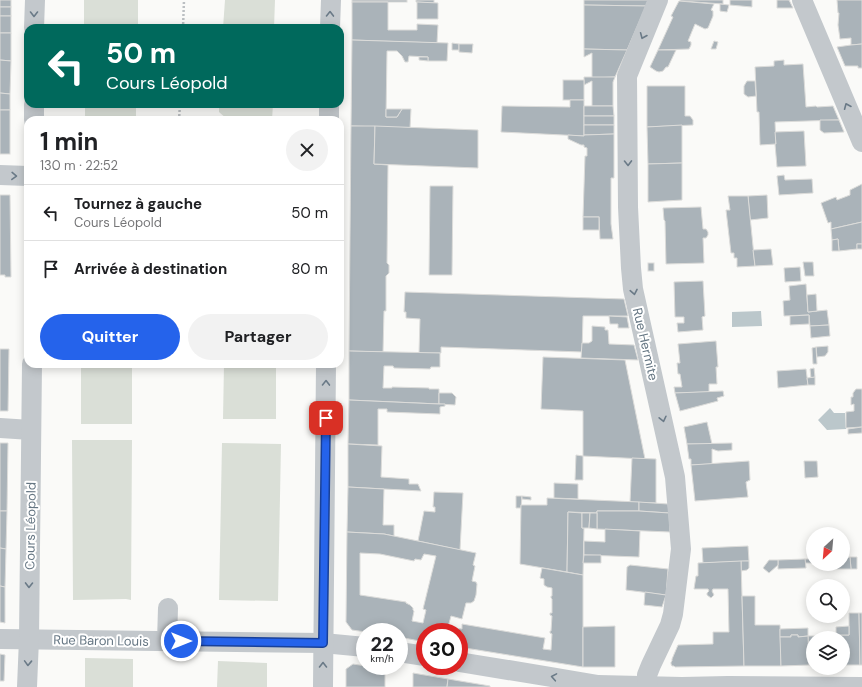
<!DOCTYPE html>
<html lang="fr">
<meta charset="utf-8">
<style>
body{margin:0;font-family:"DM Sans",sans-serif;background:#f2f2f2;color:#202124;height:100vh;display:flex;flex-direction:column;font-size:15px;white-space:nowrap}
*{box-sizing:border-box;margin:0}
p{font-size:13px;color:#757577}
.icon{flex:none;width:22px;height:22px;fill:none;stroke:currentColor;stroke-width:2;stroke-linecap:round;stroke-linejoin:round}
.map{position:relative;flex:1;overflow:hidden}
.side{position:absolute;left:24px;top:116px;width:320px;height:252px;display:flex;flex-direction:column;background:#fff;border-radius:12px;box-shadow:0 2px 10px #0003}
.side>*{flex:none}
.banner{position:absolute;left:24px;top:24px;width:320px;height:84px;border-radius:12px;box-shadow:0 2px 10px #0003;background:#00695c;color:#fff;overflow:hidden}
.needle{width:26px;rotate:206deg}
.buttons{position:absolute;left:806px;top:527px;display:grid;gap:8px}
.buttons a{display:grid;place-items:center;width:44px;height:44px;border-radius:50%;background:#fff;box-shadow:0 2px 10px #0003;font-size:20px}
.speed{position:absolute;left:356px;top:623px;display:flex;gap:8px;font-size:20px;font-weight:700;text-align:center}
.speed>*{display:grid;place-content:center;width:52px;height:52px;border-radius:50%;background:#fff;box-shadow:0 2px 10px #0003;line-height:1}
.speed small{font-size:10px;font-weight:400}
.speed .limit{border:6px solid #d22;background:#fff;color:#111}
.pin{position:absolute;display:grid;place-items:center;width:34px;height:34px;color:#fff;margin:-17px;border-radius:8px;box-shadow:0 2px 6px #0006}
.me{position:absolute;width:44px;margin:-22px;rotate:90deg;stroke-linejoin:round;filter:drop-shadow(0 0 3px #0008)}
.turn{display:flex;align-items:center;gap:14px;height:84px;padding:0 16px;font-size:18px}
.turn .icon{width:52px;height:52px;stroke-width:2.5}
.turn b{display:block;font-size:28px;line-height:34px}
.round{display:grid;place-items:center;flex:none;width:42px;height:42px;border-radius:21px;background:#f2f2f2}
.summary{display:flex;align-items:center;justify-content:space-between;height:68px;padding:0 16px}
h1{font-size:24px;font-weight:700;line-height:30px}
.action{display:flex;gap:8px;margin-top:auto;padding:8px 16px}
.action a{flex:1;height:46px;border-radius:24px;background:#2563eb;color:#fff;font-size:16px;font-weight:700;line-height:46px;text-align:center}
.action a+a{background:#f2f2f2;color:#202124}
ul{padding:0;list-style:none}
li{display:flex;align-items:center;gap:12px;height:56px;padding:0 16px;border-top:1px solid #e0e0e0}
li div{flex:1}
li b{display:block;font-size:15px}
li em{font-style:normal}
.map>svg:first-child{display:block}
.green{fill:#dadfd7}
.water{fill:#bbc7cb}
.building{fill:#aab3b9;stroke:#dcdcda;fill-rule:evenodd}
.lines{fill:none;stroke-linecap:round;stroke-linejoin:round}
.path{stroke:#bbbfc2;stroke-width:2.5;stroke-dasharray:2 2;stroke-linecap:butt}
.minor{stroke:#c3c8cc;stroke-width:20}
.oneway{stroke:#6a7a87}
.route-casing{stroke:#184099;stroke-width:10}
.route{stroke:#2563eb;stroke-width:7}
.labels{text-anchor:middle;stroke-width:4;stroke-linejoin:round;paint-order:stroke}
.street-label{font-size:13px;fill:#657683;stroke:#fff}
</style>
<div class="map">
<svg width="862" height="687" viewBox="0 0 862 687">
<rect width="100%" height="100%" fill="#fafaf8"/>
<!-- green -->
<g class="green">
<rect x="84" y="0" width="54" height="28"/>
<polygon points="225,0 275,0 274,28 223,28"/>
<rect x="85" y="104" width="51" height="16"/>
<polygon points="219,104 273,104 272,120 228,120 219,112"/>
<rect x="81" y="364" width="51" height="60"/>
<polygon points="224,364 276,364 276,419 223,419"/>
<polygon points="72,440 132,440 131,600 126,599 73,600"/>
<polygon points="222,443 281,444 278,601 219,600"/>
<polygon points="85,658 133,659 133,687 85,687"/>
<polygon points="218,661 267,663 267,687 217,687"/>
</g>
<!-- water -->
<g class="water">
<polygon points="761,311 762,326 732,327 732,312"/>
<polygon points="830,408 834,413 845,413 846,429 827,430 818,420"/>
</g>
<!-- building -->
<g class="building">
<rect x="0" y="0" width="11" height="7"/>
<rect x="352" y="0" width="55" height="2"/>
<polygon points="416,0 434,0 434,3 416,2"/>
<polygon points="584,0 648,0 646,6 584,5"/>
<polygon points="681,0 723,0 723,4 680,1"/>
<polygon points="730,0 752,0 752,7 730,5"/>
<polygon points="777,0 789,0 793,8 777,8"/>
<polygon points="837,0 862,0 862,44 851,45 851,38 840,39 838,25 839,13 838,13"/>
<polygon points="679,1 714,4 711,10 713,11 713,16 708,28 705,29 695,24 688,41 691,42 691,45 689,49 658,50 673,17 671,16"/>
<polygon points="352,2 388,2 388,30 417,30 417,24 438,25 437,43 352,40"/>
<polygon points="417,2 438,3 438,19 417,19"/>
<polygon points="720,4 729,5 727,12 720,11"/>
<polygon points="584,5 646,6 627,50 584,49"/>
<rect x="0" y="7" width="11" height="9"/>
<rect x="0" y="16" width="11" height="17"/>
<polygon points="0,33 11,33 11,61 0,60"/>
<polygon points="352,40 448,43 447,61 428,61 428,57 409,56 408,62 405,62 402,56 397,51 387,51 386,117 397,117 402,109 411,109 410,128 351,126"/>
<polygon points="714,41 718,42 716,49 711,49"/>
<polygon points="452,43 459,44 459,50 452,50"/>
<polygon points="459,44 473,44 472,53 459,52"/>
<polygon points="862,44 862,68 858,68 858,66 845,66 837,47 851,45"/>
<polygon points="584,49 627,50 615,77 592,78 592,53 584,57"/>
<polygon points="658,50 676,50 668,67 666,67 663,71 659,72 656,71 650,67"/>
<polygon points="419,57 428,57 428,61 419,60"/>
<polygon points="0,60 11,61 10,94 0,93"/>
<polygon points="784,60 784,65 803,64 806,107 816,106 817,107 833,106 839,120 775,122 776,144 760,145 759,112 757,112 755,67 774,66 774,61"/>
<polygon points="584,77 615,77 613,82 613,106 592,106 592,81 584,85"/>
<rect x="563" y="80" width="21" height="20"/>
<polygon points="747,81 755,81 756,96 748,97 744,94 744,86"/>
<polygon points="647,86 685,86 685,116 690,116 693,120 693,125 647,127"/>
<polygon points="0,93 10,94 10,110 0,110"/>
<polygon points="570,100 584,100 584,136 501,132 502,106 570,107"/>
<polygon points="584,106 613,106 614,116 584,116"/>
<polygon points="386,109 402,109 397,117 386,117"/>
<rect x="0" y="110" width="10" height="44"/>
<rect x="584" y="116" width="30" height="9"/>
<polygon points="820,120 839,120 844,132 824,133 820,130"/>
<polygon points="584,125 614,125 614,134 584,135"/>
<polygon points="682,125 682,163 648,164 647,127"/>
<polygon points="351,126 375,126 374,164 388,165 387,263 389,265 389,273 386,276 386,311 384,311 383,352 349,351"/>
<polygon points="375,126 478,130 478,168 374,164"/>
<polygon points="804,131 806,166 777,167 775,144 776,144 775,132"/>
<polygon points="614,134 614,178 611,178 611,224 613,239 600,239 599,217 583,217 585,156 587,156 587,148 584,147 584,145 581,145 568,139 568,135 584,136 584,135"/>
<polygon points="682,163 682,200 648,202 648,164"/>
<polygon points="784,175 785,180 812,179 813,193 779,195 777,176"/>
<polygon points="862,184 862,222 831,229 831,222 828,223 821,203 836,197 837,200 850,195 850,190"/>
<polygon points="430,186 453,186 452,275 429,275"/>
<polygon points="0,195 10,195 11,277 5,277 5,275 0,275"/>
<polygon points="767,195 768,218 750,220 748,196"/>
<polygon points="728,196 748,196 755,266 737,267 737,258 734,258 734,253 731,253 726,210 730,210"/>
<polygon points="701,207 703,229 706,229 708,232 708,235 706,238 703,238 704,263 666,264 665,221 664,220 663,208"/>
<rect x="583" y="217" width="16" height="13"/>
<polygon points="862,222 862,244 857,244 857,249 839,251 838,239 832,240 831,229"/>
<polygon points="838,239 839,251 832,251 832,240"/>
<rect x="857" y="244" width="5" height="5"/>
<polygon points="771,249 773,265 755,266 753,250"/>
<polygon points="803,262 813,262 814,276 805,276"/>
<rect x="648" y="263" width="6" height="8"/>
<polygon points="800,267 801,281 785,282 784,268"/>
<polygon points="703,281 705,316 702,317 703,330 678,332 677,323 684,323 684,317 675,317 674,282"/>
<polygon points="806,284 808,312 827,310 829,325 810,326 809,315 784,316 783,301 790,300 789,286"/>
<polygon points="405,292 624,299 628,316 583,316 582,352 441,347 441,353 419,353 420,319 406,318 406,312 404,312"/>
<polygon points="816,294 817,311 808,312 807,295"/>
<polygon points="809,315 809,324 790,325 790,316"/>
<polygon points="609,316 627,317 629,328 618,328 618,324 610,324"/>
<polygon points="829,325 830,336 811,338 810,326"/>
<polygon points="592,326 605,327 605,330 608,330 609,344 634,345 638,360 581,358 582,343 589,343 592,341"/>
<polygon points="716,341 718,367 716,367 717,384 709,384 709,392 675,393 674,387 682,387 680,374 678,374 677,363 680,363 678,344"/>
<polygon points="828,346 828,352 825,356 817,357 816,347"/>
<polygon points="816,347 817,364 813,364 812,348"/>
<polygon points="0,349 9,349 8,411 0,411"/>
<polygon points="349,351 440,353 440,367 431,367 430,369 394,368 393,366 384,366 383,388 392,388 392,387 429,388 429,389 439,389 439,404 349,400"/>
<polygon points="543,357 625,360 645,459 583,456 583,411 541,409"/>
<polygon points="814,368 815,377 811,378 810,369"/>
<polygon points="806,369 808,385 778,388 777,371"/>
<polygon points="815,377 815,385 808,385 807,378"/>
<polygon points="856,389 862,389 862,427 846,428 846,412 854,411 854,404 851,405 851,397 853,397 853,393"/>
<polygon points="723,391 724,396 717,398 718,401 680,411 675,393"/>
<polygon points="439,393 452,393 456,397 455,405 439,404"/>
<polygon points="349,400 439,404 445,404 445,406 440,407 440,414 387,412 387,409 378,409 378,445 348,444"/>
<polygon points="707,422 712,444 687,444 684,427"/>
<polygon points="862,427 862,433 848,434 848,429"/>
<polygon points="0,443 8,443 7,511 0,511"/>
<polygon points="732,443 732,450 718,451 712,449 712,464 691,465 691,459 689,459 687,444"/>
<polygon points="348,444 382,446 381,477 409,479 409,484 418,484 421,491 348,487"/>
<polygon points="576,455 583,456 583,480 575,480"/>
<polygon points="632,458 656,459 656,503 630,502"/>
<polygon points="749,461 750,480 746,482 748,497 695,501 691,465"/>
<polygon points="804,461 817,461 818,477 805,478"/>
<polygon points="554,483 578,484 578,499 554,498"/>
<polygon points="348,487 384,489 383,525 394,525 394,536 384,534 347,532"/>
<polygon points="434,492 463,493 460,550 418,541 424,511 435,512 435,507 433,507"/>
<polygon points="516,496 522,496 521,508 516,508"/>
<polygon points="522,496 531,497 531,500 522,499"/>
<polygon points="547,498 639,502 639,511 597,511 597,513 568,512 567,572 520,564 521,505 547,505"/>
<polygon points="639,502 668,504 669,513 639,511"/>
<polygon points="0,511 7,511 6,549 0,548"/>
<polygon points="597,511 639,511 669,513 670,532 597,529"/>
<polygon points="568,512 582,513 582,528 584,528 583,575 567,572"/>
<polygon points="582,513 590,513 589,528 582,528"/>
<polygon points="590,513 597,513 597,529 589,528"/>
<polygon points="605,529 640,531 639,557 584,555 584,541 605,542"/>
<path d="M347,532L384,534L476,553L473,565L475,566L472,581L476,582L477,584L476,595L474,601L471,603H466L462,619L451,616L448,627L462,629V624L545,638L543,649L551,650L552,634L550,633V631H551L552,616L550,615V613H552V599L551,598V596H552V588L547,587L544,585V579L540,578L542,568L583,575V667L459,647V632H425V642L399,637V632H366L352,630L346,622ZM360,553L380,554L414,561L415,559L421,560L424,554L436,556L423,609L426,610L423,623L412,621L414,611L413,610V608L410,605L406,603V602L360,595Z"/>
<polygon points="748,546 749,561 703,563 702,548"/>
<polygon points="0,548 6,549 5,587 0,586"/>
<polygon points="584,555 601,555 601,563 583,563"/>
<polygon points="850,557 857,557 857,569 851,569"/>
<polygon points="850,557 851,569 833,569 833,564 843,564 843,558"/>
<rect x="805" y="559" width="8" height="4"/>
<polygon points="805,559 806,568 778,569 778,560"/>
<polygon points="769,560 778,560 778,565 769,573 763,568"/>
<polygon points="741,561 749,561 749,568 747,570 741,571"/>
<polygon points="741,561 744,666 675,667 674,666 672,666 671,664 671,662 672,661 672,659 678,645 713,644 713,632 729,632 728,589 713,589 712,591 714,595 711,598 707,595 707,593 709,591 708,589 694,589 696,576 698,576 698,563"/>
<polygon points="630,565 668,569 666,595 626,590 627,567"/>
<polygon points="0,586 5,587 5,623 0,622"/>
<polygon points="645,592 666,595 662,607 644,605"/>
<polygon points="742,596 755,596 755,625 780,625 781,666 744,666"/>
<polygon points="849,613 859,613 860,665 843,665 843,638 836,638 836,635 849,635"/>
<polygon points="859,613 862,613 862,665 860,665"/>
<polygon points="615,626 615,667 583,667 583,627"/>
<polygon points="849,626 849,635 836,635 836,627"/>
<polygon points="808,628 808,636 798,637 798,635 791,635 791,637 780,637 780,629"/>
<polygon points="827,634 827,636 836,636 836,638 813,638 813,665 809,665 808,636 819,636 819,635"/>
<polygon points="791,635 798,635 798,637 808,636 809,665 781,666 780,637 791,637"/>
<polygon points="0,654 5,655 4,681 0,681"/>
<polygon points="353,664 385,669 385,687 346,687 346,669"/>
<polygon points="413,673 448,679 447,687 413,687"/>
<polygon points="448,679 490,686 490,687 447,687"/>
</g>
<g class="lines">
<!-- path -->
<g class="path">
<polyline points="183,28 184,0"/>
<polyline points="179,120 180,104"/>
</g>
<!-- minor -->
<g class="minor">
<polyline points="802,0 862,142"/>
<polyline points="34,28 35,0"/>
<polyline points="330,28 331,0"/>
<polyline points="34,120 34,104"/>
<polyline points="329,120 329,104"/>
<polyline points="0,175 28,176"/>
<polyline points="0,428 31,430"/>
<polyline points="0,639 323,643 365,647"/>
<polyline points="167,641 168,608"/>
<polyline points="399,652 425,656"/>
<polyline points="459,662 551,677 598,685 682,687 728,686 862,687"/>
<polyline points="648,686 647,675 651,665 670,625 673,614 681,549 675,477 633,289 631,268 628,207 627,76 658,0"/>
<polyline points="27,687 29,639 32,364"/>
<polyline points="323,687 326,364"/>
</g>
</g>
<!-- one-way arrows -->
<defs><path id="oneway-chevron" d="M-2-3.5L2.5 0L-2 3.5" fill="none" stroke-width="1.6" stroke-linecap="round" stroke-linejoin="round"/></defs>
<g class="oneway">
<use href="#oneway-chevron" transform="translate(34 14) rotate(90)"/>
<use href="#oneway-chevron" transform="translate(330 14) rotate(-89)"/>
<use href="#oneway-chevron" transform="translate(643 36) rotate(113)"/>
<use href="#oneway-chevron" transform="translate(847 106) rotate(-113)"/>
<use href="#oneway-chevron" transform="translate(628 163) rotate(89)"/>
<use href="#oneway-chevron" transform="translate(14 176) rotate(2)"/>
<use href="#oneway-chevron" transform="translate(634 292) rotate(79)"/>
<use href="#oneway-chevron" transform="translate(326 383) rotate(-89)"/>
<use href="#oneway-chevron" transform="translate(663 419) rotate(77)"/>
<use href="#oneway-chevron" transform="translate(29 585) rotate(91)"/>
<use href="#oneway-chevron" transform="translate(28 663) rotate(92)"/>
<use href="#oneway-chevron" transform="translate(323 665) rotate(-90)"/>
<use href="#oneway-chevron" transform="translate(554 677) rotate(-170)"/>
</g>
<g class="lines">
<!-- route casing -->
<g class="route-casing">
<polyline id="route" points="181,641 323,643 326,418"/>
</g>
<!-- route -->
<use href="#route" class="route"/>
</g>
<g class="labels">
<!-- street labels -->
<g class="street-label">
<text transform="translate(646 344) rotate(77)" y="5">Rue Hermite</text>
<text transform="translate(30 526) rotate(-89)" y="5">Cours Léopold</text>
<text transform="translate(101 640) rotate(1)" y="5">Rue Baron Louis</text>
</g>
</g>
</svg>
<div class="buttons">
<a><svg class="needle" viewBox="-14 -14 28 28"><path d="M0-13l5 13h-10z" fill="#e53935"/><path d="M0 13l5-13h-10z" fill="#757577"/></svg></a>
<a><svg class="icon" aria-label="search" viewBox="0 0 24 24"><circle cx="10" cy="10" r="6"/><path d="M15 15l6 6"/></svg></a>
<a><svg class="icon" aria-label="layers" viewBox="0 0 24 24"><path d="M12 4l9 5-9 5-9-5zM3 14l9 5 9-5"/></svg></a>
</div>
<div class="speed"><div>22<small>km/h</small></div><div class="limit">30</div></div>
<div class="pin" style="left:326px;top:418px;background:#d93025"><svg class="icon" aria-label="arrive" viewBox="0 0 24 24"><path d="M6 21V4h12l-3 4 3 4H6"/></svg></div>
<svg class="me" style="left:181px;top:641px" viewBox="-20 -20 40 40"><circle r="17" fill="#2563eb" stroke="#fff" stroke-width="3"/><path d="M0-11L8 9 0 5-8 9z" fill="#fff"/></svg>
<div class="banner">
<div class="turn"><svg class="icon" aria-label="left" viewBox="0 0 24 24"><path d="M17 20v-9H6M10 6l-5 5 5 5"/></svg><div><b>50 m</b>Cours Léopold</div></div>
</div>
<section class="side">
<div class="summary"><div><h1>1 min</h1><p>130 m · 22:52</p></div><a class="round"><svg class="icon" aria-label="close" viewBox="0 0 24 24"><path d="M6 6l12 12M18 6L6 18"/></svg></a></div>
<ul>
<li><svg class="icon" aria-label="left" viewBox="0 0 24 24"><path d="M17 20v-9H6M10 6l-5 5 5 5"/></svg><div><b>Tournez à gauche</b><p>Cours Léopold</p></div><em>50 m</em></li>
<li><svg class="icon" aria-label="arrive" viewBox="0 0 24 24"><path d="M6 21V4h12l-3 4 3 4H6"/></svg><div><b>Arrivée à destination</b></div><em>80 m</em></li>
</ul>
<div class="action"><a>Quitter</a><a>Partager</a></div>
</section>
</div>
